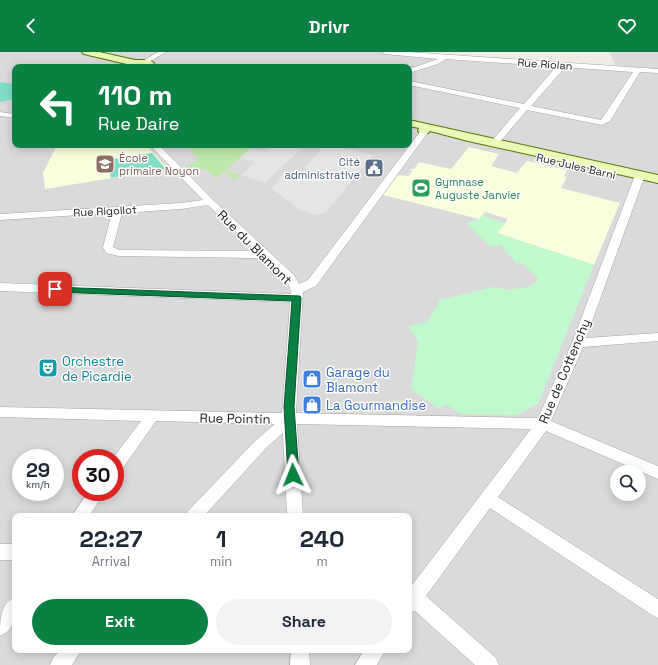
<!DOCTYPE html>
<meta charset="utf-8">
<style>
body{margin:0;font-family:"Space Grotesk",sans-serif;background:#f2f2f3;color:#1f2937;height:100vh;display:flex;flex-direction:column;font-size:15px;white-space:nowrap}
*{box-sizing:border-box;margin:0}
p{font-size:13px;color:#747a83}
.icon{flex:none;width:22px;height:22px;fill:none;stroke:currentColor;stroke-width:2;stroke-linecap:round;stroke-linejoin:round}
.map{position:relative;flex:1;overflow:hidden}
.panel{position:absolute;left:12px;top:461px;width:400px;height:140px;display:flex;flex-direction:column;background:#fff;border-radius:8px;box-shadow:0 2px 10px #0003}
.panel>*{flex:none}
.banner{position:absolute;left:12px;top:12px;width:400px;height:84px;border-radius:8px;box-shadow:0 2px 10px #0003;background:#0b8043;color:#fff;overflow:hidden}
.tools{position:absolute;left:610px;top:413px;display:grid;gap:8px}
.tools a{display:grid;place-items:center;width:36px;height:36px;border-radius:50%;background:#fff;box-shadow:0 2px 10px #0003;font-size:20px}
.speed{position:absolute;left:12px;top:397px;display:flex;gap:8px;font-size:20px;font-weight:700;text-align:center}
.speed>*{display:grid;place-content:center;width:52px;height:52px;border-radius:50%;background:#fff;box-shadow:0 2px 10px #0003;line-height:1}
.speed small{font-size:10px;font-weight:400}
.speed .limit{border:6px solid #d22;background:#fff;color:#111}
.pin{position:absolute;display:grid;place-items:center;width:34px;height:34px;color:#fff;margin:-17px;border-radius:8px;box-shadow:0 2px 6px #0006}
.me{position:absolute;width:44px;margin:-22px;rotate:358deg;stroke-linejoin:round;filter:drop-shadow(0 0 3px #0008)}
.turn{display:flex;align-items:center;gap:14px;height:84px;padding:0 20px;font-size:18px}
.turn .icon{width:52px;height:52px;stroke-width:2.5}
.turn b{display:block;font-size:28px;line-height:34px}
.eta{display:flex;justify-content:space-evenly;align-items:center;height:68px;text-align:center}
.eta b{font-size:24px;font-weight:600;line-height:28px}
.cta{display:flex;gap:8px;margin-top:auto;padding:8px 20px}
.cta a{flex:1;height:46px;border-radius:24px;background:#0b8043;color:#fff;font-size:16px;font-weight:600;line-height:46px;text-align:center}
.cta a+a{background:#f2f2f3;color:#1f2937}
header{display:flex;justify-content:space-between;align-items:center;height:52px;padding:0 20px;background:#0b8043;color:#fff;font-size:18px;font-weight:600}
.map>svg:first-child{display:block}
.residential{fill:#dbdada;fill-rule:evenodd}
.education{fill:#f9ffdc}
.grass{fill:#bee8a9}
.park{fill:#c0f9ce}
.pitch{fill:#82ddc8}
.parking{fill:#e5e5e5}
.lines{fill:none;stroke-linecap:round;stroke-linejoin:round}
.street-casing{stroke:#a4a4a4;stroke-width:1}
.secondary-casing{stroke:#567306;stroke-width:2}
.street{fill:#fff;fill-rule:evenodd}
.secondary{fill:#ebf9b7;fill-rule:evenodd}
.route{fill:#0b8043;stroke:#07532c}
.labels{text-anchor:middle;stroke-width:3;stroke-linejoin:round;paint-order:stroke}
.far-street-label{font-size:11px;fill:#1d1d1d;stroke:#fff}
.far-education-label{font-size:11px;fill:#785e54;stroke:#fff;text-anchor:start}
.far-service-label{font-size:11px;fill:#4e5e75;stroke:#fff;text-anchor:end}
.far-leisure-label{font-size:11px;fill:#27864d;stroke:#fff;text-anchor:start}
.street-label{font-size:13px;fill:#1d1d1d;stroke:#fff}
.culture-label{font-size:13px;fill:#0d838f;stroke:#fff;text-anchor:start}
.shop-label{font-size:13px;fill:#366cbe;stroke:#fff;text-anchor:start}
</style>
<header><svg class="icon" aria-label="back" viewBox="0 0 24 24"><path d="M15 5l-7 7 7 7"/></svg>Drivr<svg class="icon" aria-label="heart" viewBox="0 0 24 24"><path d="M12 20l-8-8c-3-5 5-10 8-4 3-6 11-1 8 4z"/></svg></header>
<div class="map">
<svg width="658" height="613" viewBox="0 0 658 613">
<rect width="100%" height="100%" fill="#eeece3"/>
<!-- residential -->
<path class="residential" d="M0,0H403L615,14L610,0H658V613H0ZM15,15H409V93H15ZM21,406H55V440H21ZM81,406H115V440H81ZM617,420H639V442H617ZM15,464H409V598H15Z"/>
<!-- education -->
<g class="education">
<polygon points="57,93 146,93 168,117 45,137 43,121"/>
<polygon points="469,95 499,102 491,114 517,121 527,109 567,118 564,124 567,125 561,136 620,151 594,213 497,181 508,167 485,160 479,167 383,143 398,123 409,124 412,119 410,117 414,117 419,110 451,117"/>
</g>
<!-- grass -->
<polygon class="grass" points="185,93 254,93 225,119 241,123 234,128 225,120 218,122 220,124 216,126 206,117 201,118 198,115 189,118 185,114 197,110 195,107 199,106 192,100 193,99"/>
<!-- park -->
<polygon class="park" points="482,163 505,171 497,181 594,213 538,352 516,363 461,362 446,352 440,357 411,337 418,289 408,274 427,270 440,248 493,235 508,238 528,235 535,231 538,226 522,211 516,211 501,193 491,195 466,171 479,167"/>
<!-- pitch -->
<g class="pitch">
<polygon points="0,30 15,32 15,47 0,50"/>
<polygon points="152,101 166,117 111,126 107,108"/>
</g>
<!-- parking -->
<g class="parking">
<polygon points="272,93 305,93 265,131 241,123 255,110 240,106 250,97 265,100"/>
<polygon points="317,93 328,93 373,103 326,161 316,163 300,158 271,136 285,121 321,129 328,121 304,116 321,97 315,95"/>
</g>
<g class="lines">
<!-- street casing -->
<g class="street-casing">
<g id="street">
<polygon points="158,0 166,0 147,11 141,10"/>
<polygon points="382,0 408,0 658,17 658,21 640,20 610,69 602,73 527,58 498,92 495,93 491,90 520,56 409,33 409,29 524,52 555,16 558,16 562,18 561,20 531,54 601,68 633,20 446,7 438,12 409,21 409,17 438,7 385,2"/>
<polygon points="0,60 15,62 15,66 0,64"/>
<path d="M425,76L429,79L316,234L303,240L296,361L538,366L572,291L635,123L637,121H643L645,123L586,286L658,281V289L583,295L551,369L658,414V427L546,379L498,445L658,547V566L652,563L490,456L426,544L496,606L499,613H475L415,559L409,561V537L531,377L297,372L303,464H287L283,381L266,396L204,464H186L188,459L256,388L275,372L156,369L120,420L115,421V406H113L141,369L0,365V355L282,361L290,250L0,239V231L291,242C292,228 271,214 261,205L254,206L119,204L106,201L103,195L112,161L0,168V162L181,151L203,148L150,93H159L213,148L294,223L299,232L308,228L422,77ZM208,153L256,199L119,198L113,195L122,161L181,157Z"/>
<polygon points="88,440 105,440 89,464 72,464"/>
<rect x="0" y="492" width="15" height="16"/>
<path d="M15,545C15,561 17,577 0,584C0,568 0,552 15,545Z"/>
<polygon points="60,598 81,598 72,613 50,613 53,606"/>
<polygon points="291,598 309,598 310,613 290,613"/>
<polygon points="364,598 385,598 377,613 355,613"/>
</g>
</g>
<!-- secondary casing -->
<g class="secondary-casing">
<g id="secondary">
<polygon points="82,0 99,0 135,8 149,8 154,11 152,15 135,14 84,2"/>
<polygon points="409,68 658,123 658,131 468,89 430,79 428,81 420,81 418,79 419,76 409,74"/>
</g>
</g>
<!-- street -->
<use href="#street" class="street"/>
<!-- secondary -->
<use href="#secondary" class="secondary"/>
</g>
<!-- route -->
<polygon class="route" points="52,235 300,244 301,246 294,355 299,423 297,427 293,428 290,427 288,423 284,355 292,249 55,240 51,237"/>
<!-- icons -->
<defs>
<g id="school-square" transform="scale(1)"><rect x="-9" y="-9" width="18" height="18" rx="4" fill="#8d6e63" stroke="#fff"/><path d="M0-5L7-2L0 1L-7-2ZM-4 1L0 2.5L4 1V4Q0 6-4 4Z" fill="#fff"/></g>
<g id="civic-square" transform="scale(1)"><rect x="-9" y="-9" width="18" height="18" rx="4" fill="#5c6f8a" stroke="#fff"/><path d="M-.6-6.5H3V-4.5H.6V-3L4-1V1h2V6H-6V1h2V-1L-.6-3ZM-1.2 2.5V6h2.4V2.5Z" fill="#fff"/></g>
<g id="stadium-square" transform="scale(1)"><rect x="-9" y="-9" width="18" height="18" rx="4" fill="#2e9e5b" stroke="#fff"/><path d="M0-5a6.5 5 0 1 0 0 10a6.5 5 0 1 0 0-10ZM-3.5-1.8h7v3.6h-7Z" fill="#fff"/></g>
<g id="theatre-square" transform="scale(1)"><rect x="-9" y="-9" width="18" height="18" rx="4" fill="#0f9aa8" stroke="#fff"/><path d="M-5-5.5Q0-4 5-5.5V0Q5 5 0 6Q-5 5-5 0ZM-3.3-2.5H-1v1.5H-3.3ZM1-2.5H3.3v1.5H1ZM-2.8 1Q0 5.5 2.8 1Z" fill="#fff"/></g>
<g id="shop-square" transform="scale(1)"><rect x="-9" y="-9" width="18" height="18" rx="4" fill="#3f7fe0" stroke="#fff"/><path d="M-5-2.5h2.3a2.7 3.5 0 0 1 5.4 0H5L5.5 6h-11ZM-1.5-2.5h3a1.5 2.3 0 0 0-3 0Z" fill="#fff"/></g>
</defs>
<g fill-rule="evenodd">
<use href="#school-square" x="105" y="112"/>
<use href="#civic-square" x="374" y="116"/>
<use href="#stadium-square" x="421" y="136"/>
<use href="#theatre-square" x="48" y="316"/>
<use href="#shop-square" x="312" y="327"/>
<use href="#shop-square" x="312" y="353"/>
</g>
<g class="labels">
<!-- far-street labels -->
<g class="far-street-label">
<text transform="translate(545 12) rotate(4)" y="4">Rue Riolan</text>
<text transform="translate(576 114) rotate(13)" y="4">Rue Jules Barni</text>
<text transform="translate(105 159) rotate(-3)" y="4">Rue Rigollot</text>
</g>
<!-- far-education labels -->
<g class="far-education-label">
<text x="119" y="110">École<tspan x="119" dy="13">primaire Noyon</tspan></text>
</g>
<!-- far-service labels -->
<g class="far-service-label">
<text x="360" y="114">Cité<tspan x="360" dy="13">administrative</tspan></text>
</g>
<!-- far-leisure labels -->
<g class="far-leisure-label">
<text x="435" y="134">Gymnase<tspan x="435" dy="13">Auguste Janvier</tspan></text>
</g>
<!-- street labels -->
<g class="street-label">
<text transform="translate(255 195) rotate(45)" y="5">Rue du Blamont</text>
<text transform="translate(564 319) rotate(-67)" y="5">Rue de Cottenchy</text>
<text transform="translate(235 366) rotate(1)" y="5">Rue Pointin</text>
</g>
<!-- culture labels -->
<g class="culture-label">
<text x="62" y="314">Orchestre<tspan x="62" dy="15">de Picardie</tspan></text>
</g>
<!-- shop labels -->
<g class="shop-label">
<text x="326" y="325">Garage du<tspan x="326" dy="15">Blamont</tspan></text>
<text x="326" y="358">La Gourmandise</text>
</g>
</g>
</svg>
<div class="tools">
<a><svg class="icon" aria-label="search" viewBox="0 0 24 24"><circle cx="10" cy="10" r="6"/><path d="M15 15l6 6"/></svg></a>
</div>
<div class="speed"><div>29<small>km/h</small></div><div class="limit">30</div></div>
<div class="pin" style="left:55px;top:237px;background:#d93025"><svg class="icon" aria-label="arrive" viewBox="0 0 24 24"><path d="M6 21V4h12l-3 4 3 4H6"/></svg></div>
<svg class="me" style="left:293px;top:423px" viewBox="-20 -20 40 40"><path d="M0-17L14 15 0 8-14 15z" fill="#0b8043" stroke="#fff" stroke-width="4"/></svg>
<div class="banner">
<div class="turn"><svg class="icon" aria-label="left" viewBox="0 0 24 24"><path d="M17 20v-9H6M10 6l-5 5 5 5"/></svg><div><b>110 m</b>Rue Daire</div></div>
</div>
<section class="panel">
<div class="eta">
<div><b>22:27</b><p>Arrival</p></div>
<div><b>1</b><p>min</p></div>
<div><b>240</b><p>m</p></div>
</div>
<div class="cta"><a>Exit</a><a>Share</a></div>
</section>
</div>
